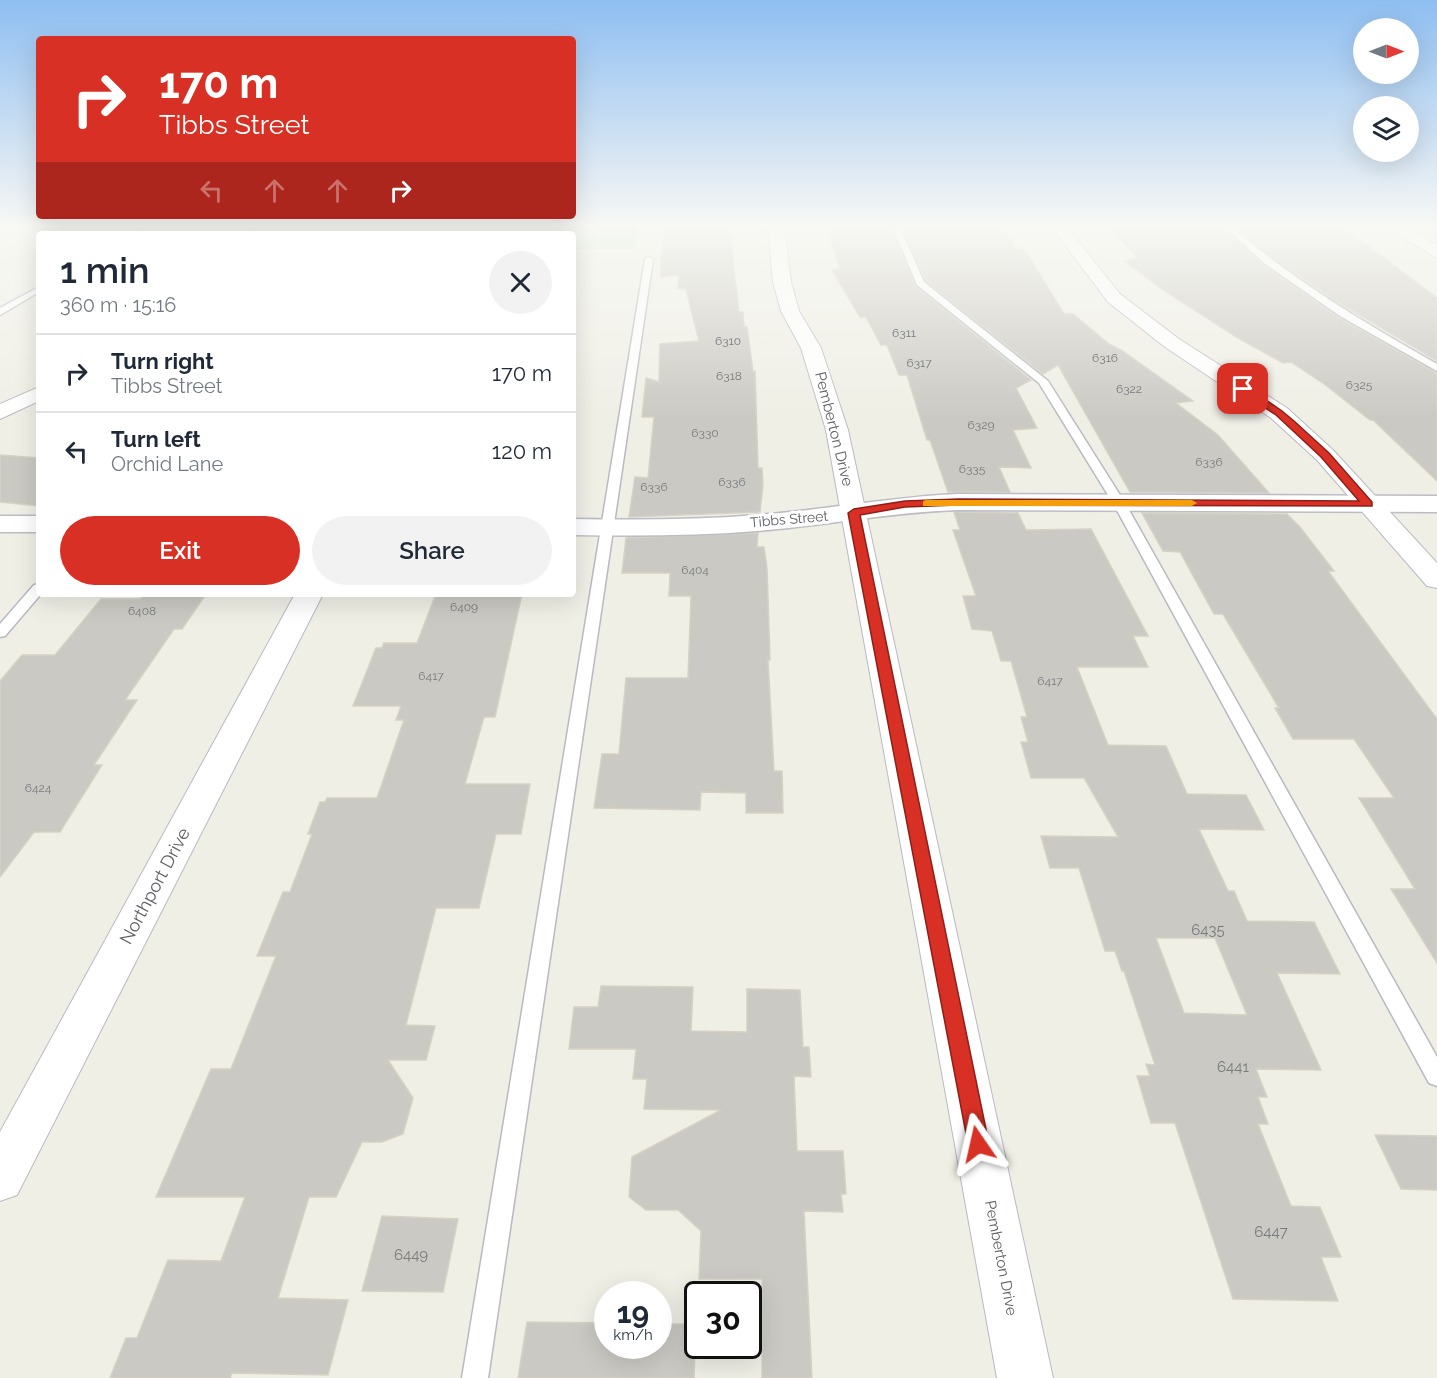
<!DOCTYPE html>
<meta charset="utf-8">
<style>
body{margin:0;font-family:Raleway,sans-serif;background:#f2f2f3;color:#1f2937;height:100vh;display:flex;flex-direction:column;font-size:22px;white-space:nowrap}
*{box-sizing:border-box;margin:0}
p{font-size:20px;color:#747a83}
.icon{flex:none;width:33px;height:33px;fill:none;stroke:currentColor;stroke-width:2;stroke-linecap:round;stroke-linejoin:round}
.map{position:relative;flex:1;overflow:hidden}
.drawer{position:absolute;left:36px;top:231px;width:540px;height:366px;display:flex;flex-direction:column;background:#fff;border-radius:6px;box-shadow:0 6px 24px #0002}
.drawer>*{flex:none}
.banner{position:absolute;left:36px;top:36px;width:540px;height:183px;border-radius:6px;box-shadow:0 6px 24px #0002;background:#d93025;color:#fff;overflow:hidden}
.needle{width:39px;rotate:90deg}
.buttons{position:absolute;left:1353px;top:18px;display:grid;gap:12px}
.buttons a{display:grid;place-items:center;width:66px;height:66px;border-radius:50%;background:#fff;box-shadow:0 6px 24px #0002;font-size:30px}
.speed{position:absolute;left:594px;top:1281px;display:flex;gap:12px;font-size:30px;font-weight:700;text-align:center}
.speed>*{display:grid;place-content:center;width:78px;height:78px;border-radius:50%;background:#fff;box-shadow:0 6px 24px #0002;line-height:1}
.speed small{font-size:15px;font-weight:400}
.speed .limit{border:3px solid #111;border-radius:9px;background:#fff;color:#111}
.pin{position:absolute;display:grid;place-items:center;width:51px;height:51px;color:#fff;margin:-26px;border-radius:12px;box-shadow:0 3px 9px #0006}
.me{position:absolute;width:66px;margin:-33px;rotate:349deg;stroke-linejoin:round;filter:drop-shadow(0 0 4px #0008)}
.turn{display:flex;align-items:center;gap:21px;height:126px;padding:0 24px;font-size:27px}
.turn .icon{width:78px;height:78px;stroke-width:2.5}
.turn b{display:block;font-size:42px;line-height:51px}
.lanes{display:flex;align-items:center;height:57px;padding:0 24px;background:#0003;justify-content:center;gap:30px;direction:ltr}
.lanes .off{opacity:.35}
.round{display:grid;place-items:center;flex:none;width:63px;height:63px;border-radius:32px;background:#f2f2f3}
.head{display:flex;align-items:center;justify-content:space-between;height:102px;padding:0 24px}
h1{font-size:36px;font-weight:600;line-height:45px}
.action{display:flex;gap:12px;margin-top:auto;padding:12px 24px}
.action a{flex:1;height:69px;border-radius:36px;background:#d93025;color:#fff;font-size:24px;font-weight:600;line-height:69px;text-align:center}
.action a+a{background:#f2f2f3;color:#1f2937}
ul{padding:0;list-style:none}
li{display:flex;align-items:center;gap:18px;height:78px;padding:0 24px;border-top:2px solid #e0e1e3}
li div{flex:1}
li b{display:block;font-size:22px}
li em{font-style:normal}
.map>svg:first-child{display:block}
.green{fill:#c2e7c7}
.building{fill:#cbc9c3;stroke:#d5d2c4;stroke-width:1.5;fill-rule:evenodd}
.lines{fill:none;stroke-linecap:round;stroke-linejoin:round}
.lane-casing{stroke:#b8bac0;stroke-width:3}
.street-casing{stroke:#b8bac0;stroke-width:2}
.secondary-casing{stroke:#bbbdc4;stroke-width:3}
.lane{fill:#fff;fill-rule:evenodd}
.street{fill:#fff;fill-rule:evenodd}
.secondary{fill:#fff;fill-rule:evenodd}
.route{fill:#d93025;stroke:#8d1f18;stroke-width:1.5}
.slow{fill:#f59e0b}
.labels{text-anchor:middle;stroke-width:6;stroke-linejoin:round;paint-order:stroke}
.number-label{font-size:12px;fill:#787a7d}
.far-street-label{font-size:14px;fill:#5d6066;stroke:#fff}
.street-label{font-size:15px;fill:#5d6066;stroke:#fff}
.near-number-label{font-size:15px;fill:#787a7d}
.near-street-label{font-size:18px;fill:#5d6066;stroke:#fff}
</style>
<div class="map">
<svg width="1437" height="1378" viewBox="0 0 1437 1378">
<rect width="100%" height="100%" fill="#f0efe6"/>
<!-- green -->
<g class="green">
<polygon points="142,225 244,225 233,234 129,234"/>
<polygon points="256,225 462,225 455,234 245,234"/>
<polygon points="473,225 640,225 634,249 573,249 573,234 465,234"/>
</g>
<!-- building -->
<g class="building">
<polygon points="667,225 729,226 739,312 743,312 744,327 747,327 753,371 755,371 758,468 762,468 763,485 760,512 629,517 635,477 648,478 654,417 642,417 646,378 659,382 660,344 699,341 686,289 678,288 679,275 661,277 661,256"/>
<polygon points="827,225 890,225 916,287 1031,380 1016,388 1037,428 1013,430 1031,468 999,467 1010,492 948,492 930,440 927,440 907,375 899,375 887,345 881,345 866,317 860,317 832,270 840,269"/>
<polygon points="901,225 1001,226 1017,250 1025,250 1064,314 1073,314 1109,344 1121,350 1193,401 1176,403 1218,435 1269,493 1130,492 1058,365 1043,374 926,281"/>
<polygon points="1106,225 1221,225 1263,265 1339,318 1437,373 1437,481 1373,420 1370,420 1324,384 1291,362 1283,363 1238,338 1163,290 1125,261 1138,258"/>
<polygon points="1233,225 1335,225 1366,244 1437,298 1437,361 1331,298 1280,263"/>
<polygon points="0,455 39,458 39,506 0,502"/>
<path d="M954,512L1018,513L1026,530L1091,529L1148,636H1133L1148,667H1077L1108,745L1166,746L1187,794L1246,795L1264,830L1199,829L1228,891H1234L1247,921L1314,922L1340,974L1277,973L1321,1070L1256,1069L1267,1097H1258L1268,1124H1258L1291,1206L1320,1207L1341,1257H1321L1338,1301L1233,1299L1175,1123H1151L1137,1076H1150L1146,1064L1155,1065L1124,971H1122L1115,951H1105L1079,868H1050L1041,836L1118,837L1084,778H1031L1021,742H1028L1021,717H1027L1011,661H1001L992,631L972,629L963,596H976L953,530H960ZM1156,938H1215L1247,1015L1184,1013Z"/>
<polygon points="1142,513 1287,514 1300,527 1334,571 1328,571 1437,719 1437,963 1391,889 1415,889 1359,798 1394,798 1354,739 1293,739 1275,708 1279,708 1223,614 1214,614 1180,552 1163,551"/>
<polygon points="758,533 757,547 764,547 767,568 770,660 768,660 774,771 782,771 783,813 746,813 746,793 701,792 700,810 594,808 602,754 619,754 626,678 688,678 691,596 669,596 670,573 622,573 626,538"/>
<polygon points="144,594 206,594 182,629 174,629 125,700 137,700 94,765 102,765 60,832 34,832 0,877 0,681 22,655 55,655 101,599 140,599"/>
<polygon points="436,594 522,594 495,717 484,717 465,784 530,784 521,834 496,834 479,908 436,908 406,1025 435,1026 426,1060 388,1060 413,1098 403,1134 382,1142 362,1142 336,1197 309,1197 278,1298 348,1300 328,1375 232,1373 230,1378 110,1378 126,1338 137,1338 168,1260 221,1261 245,1197 156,1197 211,1069 231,1069 276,956 257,956 283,892 290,892 312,834 308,834 320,802 325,802 327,798 377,798 404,720 396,720 401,706 353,706 376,648 382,648 384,643 417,643"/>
<polygon points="601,986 693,987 691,1031 747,1032 747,989 800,990 803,1047 809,1047 811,1077 794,1076 797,1151 843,1151 846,1194 841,1194 843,1212 804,1211 812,1378 762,1378 762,1279 699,1279 701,1231 678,1210 646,1210 629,1197 632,1157 721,1110 644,1109 647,1079 633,1079 636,1049 569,1049 574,1007 598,1007"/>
<polygon points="1375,1135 1437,1136 1437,1190 1401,1189"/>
<polygon points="382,1216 458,1219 443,1292 362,1291"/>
<polygon points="527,1322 608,1323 608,1346 658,1346 658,1324 696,1324 694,1378 518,1378"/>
</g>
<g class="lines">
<!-- lane casing -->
<g class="lane-casing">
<g id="lane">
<polygon points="892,225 899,225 924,282 1048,381 1125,503 1437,1057 1437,1086 1429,1083 1113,503 1039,383 917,285"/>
<path d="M1223,225H1230C1294,281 1363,322 1437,364V371L1340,316L1264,263Z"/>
<polygon points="649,257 653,259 488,1378 462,1378 645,259"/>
<polygon points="39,287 39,292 0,315 0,308"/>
<polygon points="39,584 39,594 41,594 5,636 0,637 0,624 34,585"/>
</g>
</g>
<!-- street casing -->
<g class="street-casing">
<g id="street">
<polygon points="771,225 781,225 784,228 791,282 799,311 821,348 848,430 1053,1378 997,1378 826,430 801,348 781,311 773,282 768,228"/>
<polygon points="1050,225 1065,225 1120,294 1179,339 1287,408 1333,450 1437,563 1437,588 1427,586 1317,460 1271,418 1165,347 1108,302"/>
<polygon points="1385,225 1402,225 1437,246 1437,258 1387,228"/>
<polygon points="39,387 39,401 0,419 0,404"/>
<polygon points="295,594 323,594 17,1195 0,1201 0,1132"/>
</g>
</g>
<!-- secondary casing -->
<g class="secondary-casing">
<g id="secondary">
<path d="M958,494L1437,496V512L958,510C890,512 824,526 757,531C696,536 634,536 573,535V519C634,520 696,520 757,515C824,510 890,497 958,494Z"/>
<rect x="0" y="516" width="39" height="16"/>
</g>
</g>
<!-- lane -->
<use href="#lane" class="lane"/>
<!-- street -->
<use href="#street" class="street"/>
<!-- secondary -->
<use href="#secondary" class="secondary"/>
</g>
<!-- sky -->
<linearGradient id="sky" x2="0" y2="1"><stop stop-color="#8ebef1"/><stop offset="0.54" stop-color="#f8f8f4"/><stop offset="1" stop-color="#f8f8f4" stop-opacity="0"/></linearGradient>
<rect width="1437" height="418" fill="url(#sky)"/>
<!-- route -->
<polygon class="route" points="1240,387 1247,387 1282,411 1294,421 1329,453 1372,502 1372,506 958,505 905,507 860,515 989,1144 986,1151 978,1153 971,1151 968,1144 848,513 854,509 905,501 958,499 1359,501 1321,457 1276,415 1240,391"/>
<!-- slow -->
<polygon class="slow" points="926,500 1192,500 1197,503 1192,506 923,506 923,501"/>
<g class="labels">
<!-- number labels -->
<g class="number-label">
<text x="904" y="337">6311</text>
<text x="728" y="345">6310</text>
<text x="1105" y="362">6316</text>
<text x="919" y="367">6317</text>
<text x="729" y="380">6318</text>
<text x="1359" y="389">6325</text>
<text x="1129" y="393">6322</text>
<text x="981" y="429">6329</text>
<text x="705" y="437">6330</text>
<text x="1209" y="466">6336</text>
<text x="972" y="473">6335</text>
<text x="732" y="486">6336</text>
<text x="654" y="491">6336</text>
<text x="695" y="574">6404</text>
<text x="464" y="611">6409</text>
<text x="142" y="615">6408</text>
<text x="431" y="680">6417</text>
<text x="1050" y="685">6417</text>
<text x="38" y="792">6424</text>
</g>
<!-- far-street labels -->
<g class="far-street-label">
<text transform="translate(789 519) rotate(-5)" y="5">Tibbs Street</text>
</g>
<!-- street labels -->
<g class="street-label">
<text transform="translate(834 429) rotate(76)" y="5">Pemberton Drive</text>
<text transform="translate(1001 1258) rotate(79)" y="5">Pemberton Drive</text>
</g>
<!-- near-number labels -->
<g class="near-number-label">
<text x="1208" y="935">6435</text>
<text x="1233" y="1072">6441</text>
<text x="1271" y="1237">6447</text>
<text x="411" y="1260">6449</text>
</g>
<!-- near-street labels -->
<g class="near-street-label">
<text transform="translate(155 886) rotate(-62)" y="6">Northport Drive</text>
</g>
</g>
</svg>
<div class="buttons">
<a><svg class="needle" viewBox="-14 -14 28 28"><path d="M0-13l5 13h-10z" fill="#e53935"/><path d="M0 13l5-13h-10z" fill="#747a83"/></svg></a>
<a><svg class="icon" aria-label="layers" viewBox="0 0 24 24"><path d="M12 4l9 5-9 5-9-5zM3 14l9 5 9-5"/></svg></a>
</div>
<div class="speed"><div>19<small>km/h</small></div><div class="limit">30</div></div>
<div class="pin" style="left:1243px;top:389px;background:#d93025"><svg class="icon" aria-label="arrive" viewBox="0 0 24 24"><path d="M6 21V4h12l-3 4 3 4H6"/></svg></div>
<svg class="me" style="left:978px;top:1144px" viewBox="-20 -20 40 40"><path d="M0-17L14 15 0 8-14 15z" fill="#d93025" stroke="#fff" stroke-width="4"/></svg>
<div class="banner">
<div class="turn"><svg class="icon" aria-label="right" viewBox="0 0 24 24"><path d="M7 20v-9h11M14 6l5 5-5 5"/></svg><div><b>170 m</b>Tibbs Street</div></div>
<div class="lanes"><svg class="icon off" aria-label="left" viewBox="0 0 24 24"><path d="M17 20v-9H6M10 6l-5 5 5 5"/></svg><svg class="icon off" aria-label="ahead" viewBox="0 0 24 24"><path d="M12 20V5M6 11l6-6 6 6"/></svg><svg class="icon off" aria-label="ahead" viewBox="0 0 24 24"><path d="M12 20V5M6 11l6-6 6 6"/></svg><svg class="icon" aria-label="right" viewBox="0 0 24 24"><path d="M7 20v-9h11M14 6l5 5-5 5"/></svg></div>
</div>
<section class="drawer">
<div class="head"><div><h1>1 min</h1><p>360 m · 15:16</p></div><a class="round"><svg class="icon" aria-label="close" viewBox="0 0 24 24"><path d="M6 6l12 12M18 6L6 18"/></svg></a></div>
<ul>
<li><svg class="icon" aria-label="right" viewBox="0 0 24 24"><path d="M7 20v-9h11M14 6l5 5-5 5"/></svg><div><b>Turn right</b><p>Tibbs Street</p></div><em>170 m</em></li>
<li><svg class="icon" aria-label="left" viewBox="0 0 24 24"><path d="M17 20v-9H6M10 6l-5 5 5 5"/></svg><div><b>Turn left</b><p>Orchid Lane</p></div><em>120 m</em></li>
</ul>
<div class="action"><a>Exit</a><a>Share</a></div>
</section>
</div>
